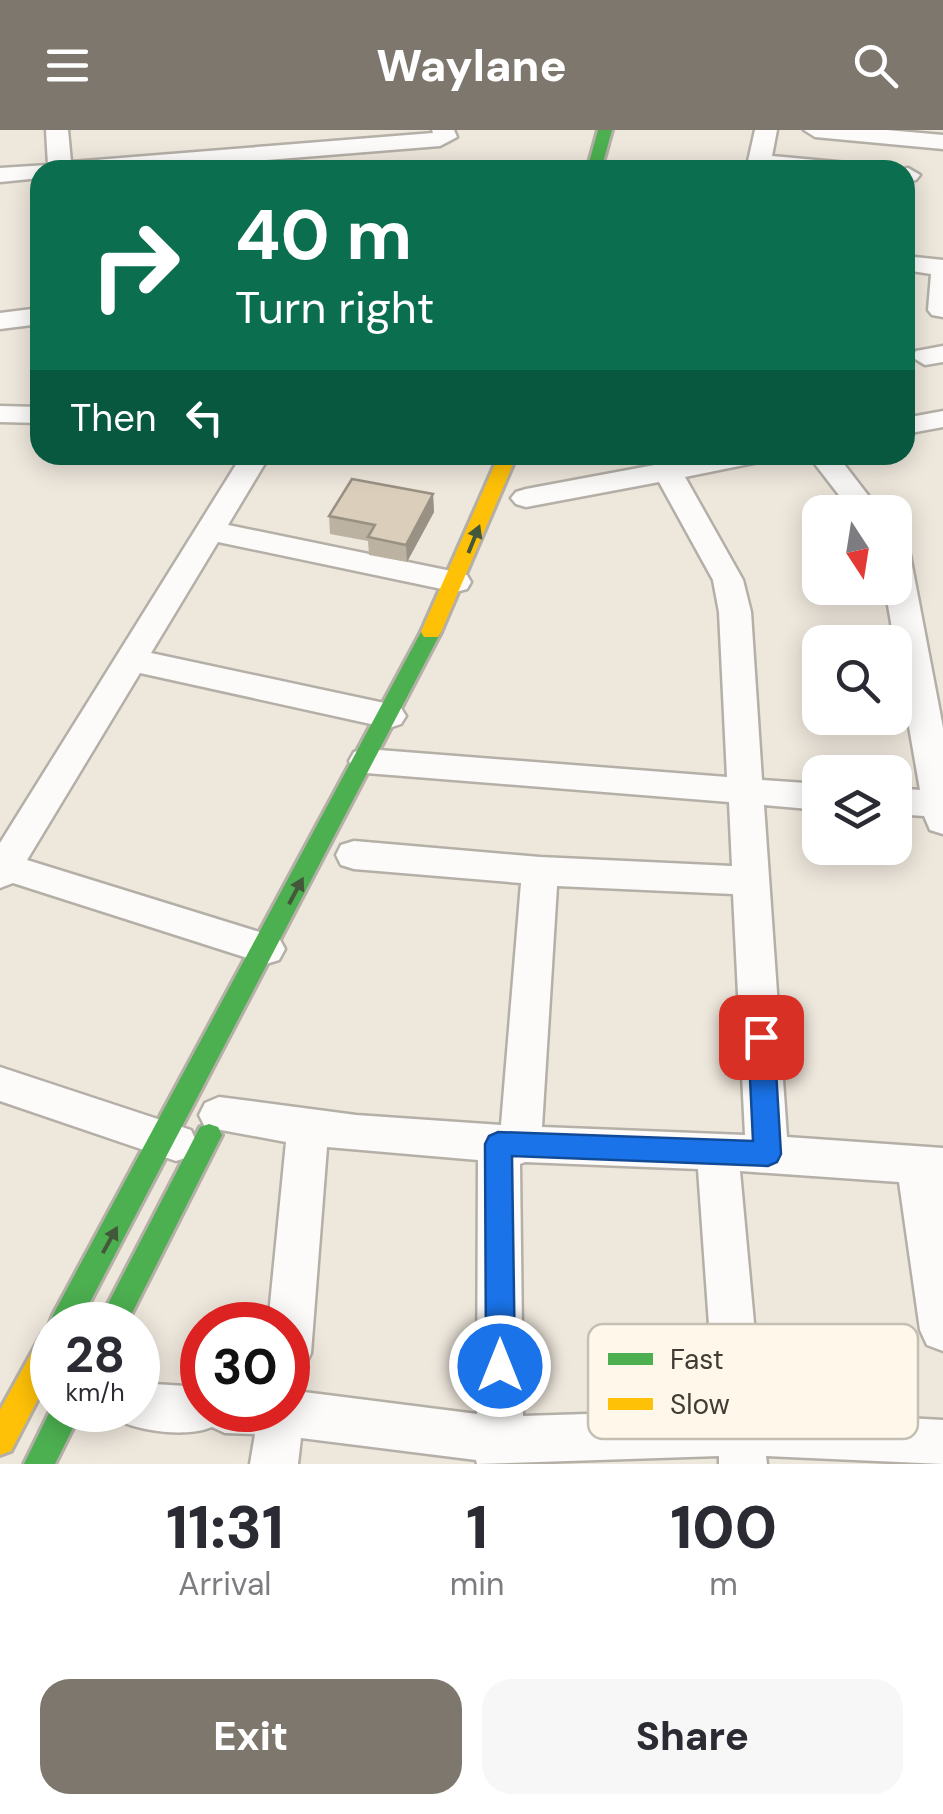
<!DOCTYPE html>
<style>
body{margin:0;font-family:"DM Sans",sans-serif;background:#f7f7f7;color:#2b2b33;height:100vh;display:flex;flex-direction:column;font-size:38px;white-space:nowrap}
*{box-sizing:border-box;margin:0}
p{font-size:32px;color:#7c7c81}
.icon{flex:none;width:55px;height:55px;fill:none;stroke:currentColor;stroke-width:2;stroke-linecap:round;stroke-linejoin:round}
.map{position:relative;height:1334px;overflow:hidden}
.panel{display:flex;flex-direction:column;background:#fff;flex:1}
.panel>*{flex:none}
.top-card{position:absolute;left:30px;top:30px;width:885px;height:305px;border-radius:30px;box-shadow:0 5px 25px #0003;background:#0b6e4f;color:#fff;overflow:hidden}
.needle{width:65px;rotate:168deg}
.tools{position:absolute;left:802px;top:365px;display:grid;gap:20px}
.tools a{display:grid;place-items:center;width:110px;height:110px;border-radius:20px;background:#fff;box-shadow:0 5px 25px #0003;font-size:50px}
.speed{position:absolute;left:30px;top:1172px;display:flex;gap:20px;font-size:50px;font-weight:700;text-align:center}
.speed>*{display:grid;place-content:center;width:130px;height:130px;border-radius:50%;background:#fff;box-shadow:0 5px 25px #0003;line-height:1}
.speed small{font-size:25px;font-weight:400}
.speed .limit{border:15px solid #d22;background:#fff;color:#111}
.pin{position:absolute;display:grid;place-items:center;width:85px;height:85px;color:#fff;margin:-42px;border-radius:20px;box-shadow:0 5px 15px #0006}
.me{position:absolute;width:110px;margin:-55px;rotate:0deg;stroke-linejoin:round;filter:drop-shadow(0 0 8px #0008)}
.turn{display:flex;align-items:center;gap:35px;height:210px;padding:0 40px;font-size:45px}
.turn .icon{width:130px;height:130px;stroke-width:2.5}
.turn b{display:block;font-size:70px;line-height:85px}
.then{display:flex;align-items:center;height:95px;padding:0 40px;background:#0003;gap:20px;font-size:38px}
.eta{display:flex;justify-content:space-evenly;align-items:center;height:170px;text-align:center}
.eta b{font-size:60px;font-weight:800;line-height:70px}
.primary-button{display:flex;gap:20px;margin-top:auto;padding:20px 40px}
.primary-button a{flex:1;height:115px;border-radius:30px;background:#7d776e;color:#fff;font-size:40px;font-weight:800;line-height:115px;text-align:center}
.primary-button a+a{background:#f7f7f7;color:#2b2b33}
header{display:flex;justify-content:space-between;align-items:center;height:130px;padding:0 40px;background:#7d776e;color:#fff;font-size:45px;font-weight:800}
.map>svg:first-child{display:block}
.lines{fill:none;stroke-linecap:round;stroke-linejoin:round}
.street-casing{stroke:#b4afa7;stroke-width:5}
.fast-casing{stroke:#b4afa7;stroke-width:6}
.slow-casing{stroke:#b4afa7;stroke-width:6}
.street{fill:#fcfbfa;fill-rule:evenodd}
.fast{fill:#4caf50;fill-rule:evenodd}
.slow{fill:#ffc107;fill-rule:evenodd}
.wall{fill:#bcb2a2}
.shaded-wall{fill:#999184}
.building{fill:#dbcfbc;stroke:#999184;stroke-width:2.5}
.oneway{fill:#43583a}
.route{fill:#1a73e8;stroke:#114b97;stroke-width:2.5}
.key{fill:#fef7ea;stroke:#c5bfb3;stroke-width:2.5}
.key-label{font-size:28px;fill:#403b33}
</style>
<header><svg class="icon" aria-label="menu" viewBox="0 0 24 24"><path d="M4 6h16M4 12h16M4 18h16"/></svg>Waylane<svg class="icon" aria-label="search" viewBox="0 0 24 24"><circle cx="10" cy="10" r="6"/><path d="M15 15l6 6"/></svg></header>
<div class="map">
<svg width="943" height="1334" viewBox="0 0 943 1334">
<rect width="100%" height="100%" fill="#eee7dc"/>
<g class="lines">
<!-- street casing -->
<g class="street-casing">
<g id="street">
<polygon points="46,0 68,0 71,32 433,3 432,0 454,0 457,7 440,16 141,40 40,40 40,48 0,52 0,38 48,35"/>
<polygon points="755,0 777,0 772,26 848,33 860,40 746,40"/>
<polygon points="804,0 887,0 943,5 943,19 815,7"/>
<polygon points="908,38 920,45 916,50 905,52 905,40 897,40"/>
<polygon points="905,126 943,130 943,187 932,185 928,180 931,144 905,140"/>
<polygon points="40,178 40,194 0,199 0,183"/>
<polygon points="943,216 943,232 925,235 912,227 916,221"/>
<polygon points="0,276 40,277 40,293 0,292"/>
<polygon points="943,281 943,297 905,304 905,288"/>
<polygon points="242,325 270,325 228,395 456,442 467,445 471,452 467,459 456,462 218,412 151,523 389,574 401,578 406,586 401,594 389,598 140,543 27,730 279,808 285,819 279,830 266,834 13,753 0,758 0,713"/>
<path d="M708,325H768L764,331L685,347L743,450L751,482L762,650L820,654V680L764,675L787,1007L943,1018V1221L927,1215L920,1200L899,1052L740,1041L762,1280L943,1290V1334L766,1326L767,1334H719V1326L477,1334L476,1330L301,1308L298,1334H250L255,1304L225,1303L212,1297C188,1307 146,1302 122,1292L116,1280H138V1253L202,1257V1280H288V1260L477,1284L478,1030L327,1017L311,1223L304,1238L288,1245V1195H268L286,1012L205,997L199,985L205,973L219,967L356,985L501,995L521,753L354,739L341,735L336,725L341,715L354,711L540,727L732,736L729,672L366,643L354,640L349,631L354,622L366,619L727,647L719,482L713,450L659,352L526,377L516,374L511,368L516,362L526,359ZM557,756L733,764L745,1005L542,997ZM525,1032L698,1039L715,1280L523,1286L520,1034Z"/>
<polygon points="808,325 837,325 881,382 852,382"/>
<polygon points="895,415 906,418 910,425 943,598 943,704 930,700 924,686 895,684 895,658 920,660 885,458 895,458"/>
<polygon points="0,937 191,1000 197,1013 191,1026 176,1031 0,971"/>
</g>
</g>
<!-- fast casing -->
<g class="fast-casing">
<g id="fast">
<polygon points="598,0 612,0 601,40 587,40"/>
<polygon points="431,495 441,502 78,1195 52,1195 52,1204 49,1195 53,1185 421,502"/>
<polygon points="209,994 218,997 222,1005 126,1195 97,1195 200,997"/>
<polygon points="52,1277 82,1280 55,1334 24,1334"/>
</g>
</g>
<!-- slow casing -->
<g class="slow-casing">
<g id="slow">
<polygon points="499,325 517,325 441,502 438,507 424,507 421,502"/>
<polygon points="52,1200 52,1242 11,1321 0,1325 0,1280 42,1204"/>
</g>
</g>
<!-- street -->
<use href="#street" class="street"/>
<!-- fast -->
<use href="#fast" class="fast"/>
<!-- slow -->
<use href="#slow" class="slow"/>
</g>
<!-- wall -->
<polygon class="wall" points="433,364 434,382 407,432 369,425 368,411 330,404 329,386"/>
<!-- shaded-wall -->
<polygon class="shaded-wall" points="433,364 434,382 407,432 406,415"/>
<!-- building -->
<polygon class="building" points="352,349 433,364 406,415 368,407 375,395 329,386"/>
<!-- one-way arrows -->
<defs><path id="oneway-solid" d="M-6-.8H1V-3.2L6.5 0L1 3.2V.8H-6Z" transform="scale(2.5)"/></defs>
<g class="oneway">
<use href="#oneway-solid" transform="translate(474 409) rotate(-68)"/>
<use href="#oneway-solid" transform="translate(296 761) rotate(-62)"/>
<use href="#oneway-solid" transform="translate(110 1110) rotate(-61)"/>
</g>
<!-- route -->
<polygon class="route" points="761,896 770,899 774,907 781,1024 777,1032 768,1036 512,1026 515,1236 511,1246 500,1250 490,1246 486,1236 485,1014 489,1006 498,1002 753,1011 748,907 752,899"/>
<!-- legend -->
<rect x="588" y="1194" width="330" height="115" rx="15" class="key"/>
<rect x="608" y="1223" width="45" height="12" fill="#4caf50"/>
<rect x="608" y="1268" width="45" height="12" fill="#ffc107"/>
<g class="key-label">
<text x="670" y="1239">Fast</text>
<text x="670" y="1284">Slow</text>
</g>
</svg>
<div class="tools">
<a><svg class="needle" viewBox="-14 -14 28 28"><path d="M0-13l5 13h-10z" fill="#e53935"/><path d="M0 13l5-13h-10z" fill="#7c7c81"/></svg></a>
<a><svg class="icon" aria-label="search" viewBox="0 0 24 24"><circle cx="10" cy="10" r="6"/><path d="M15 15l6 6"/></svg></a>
<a><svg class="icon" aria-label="layers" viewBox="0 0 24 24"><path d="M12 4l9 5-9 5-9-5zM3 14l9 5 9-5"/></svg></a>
</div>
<div class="speed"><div>28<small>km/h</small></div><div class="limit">30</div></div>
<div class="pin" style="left:761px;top:907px;background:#d93025"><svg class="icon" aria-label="arrive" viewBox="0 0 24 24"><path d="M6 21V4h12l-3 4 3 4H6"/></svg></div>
<svg class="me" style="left:500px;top:1236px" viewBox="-20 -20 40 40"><circle r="17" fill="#1a73e8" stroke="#fff" stroke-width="3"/><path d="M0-11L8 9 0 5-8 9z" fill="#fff"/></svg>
<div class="top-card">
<div class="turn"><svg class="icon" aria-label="right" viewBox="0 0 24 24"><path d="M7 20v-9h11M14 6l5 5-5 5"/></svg><div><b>40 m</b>Turn right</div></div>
<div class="then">Then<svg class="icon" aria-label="left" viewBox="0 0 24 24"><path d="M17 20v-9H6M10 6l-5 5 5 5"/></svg></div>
</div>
</div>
<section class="panel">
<div class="eta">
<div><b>11:31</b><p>Arrival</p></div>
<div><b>1</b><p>min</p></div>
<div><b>100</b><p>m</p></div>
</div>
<div class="primary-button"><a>Exit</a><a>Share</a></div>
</section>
